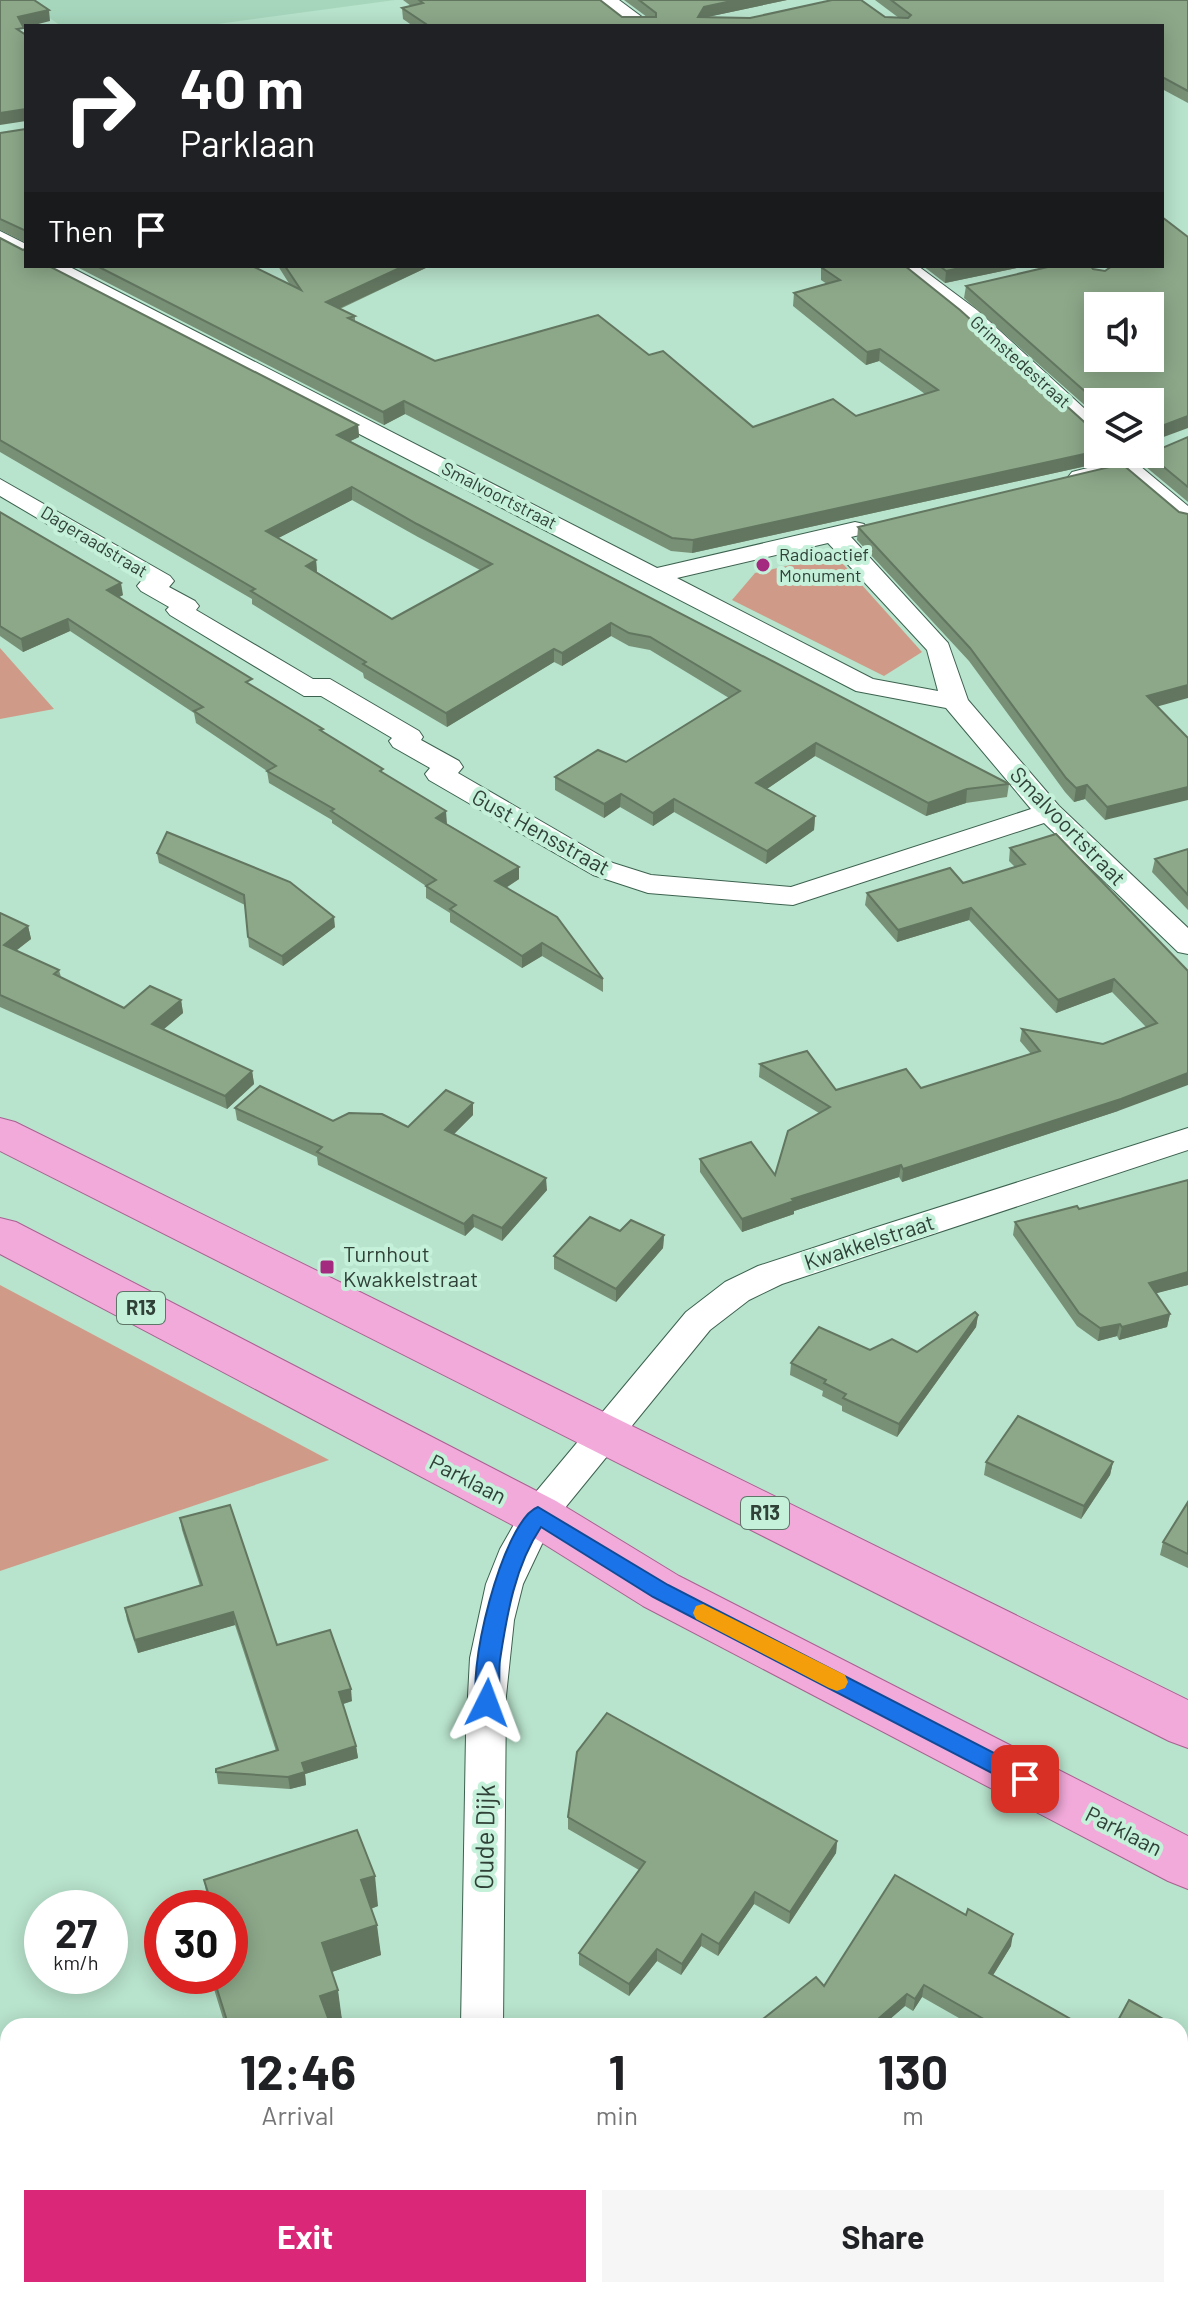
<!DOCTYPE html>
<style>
body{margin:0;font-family:Barlow,sans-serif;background:#f6f6f6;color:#202124;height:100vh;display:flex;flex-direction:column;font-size:30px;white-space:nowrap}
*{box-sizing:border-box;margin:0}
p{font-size:26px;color:#757577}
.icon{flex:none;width:44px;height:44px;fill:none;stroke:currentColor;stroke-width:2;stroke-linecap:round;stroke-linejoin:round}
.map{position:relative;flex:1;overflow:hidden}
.side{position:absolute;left:0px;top:2018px;width:1188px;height:280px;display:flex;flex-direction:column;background:#fff;border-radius:24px 24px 0 0;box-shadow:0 4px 20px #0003}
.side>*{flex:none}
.top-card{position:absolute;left:24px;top:24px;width:1140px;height:244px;border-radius:0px;box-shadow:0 4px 20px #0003;background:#202124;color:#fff;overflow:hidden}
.fabs{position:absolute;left:1084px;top:292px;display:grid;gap:16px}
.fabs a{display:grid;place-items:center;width:80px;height:80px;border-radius:0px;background:#fff;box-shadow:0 4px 20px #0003;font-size:40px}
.speed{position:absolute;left:24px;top:1890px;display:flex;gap:16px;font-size:40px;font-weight:700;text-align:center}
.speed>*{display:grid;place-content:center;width:104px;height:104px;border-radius:50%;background:#fff;box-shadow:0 4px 20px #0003;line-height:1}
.speed small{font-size:20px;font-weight:400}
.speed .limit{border:12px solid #d22;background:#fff;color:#111}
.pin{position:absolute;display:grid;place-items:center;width:68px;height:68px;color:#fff;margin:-34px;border-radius:16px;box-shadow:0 4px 12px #0006}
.me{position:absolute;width:88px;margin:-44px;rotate:3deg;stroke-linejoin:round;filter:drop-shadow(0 0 6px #0008)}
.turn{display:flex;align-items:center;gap:28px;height:168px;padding:0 24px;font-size:36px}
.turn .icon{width:104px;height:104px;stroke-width:2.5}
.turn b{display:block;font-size:56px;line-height:68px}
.then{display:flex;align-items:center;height:76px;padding:0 24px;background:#0003;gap:16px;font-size:30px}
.eta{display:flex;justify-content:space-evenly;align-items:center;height:136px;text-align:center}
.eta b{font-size:48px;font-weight:700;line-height:56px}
.button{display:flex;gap:16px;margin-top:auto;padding:16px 24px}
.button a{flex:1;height:92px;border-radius:0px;background:#db2777;color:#fff;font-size:32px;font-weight:700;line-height:92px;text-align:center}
.button a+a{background:#f6f6f6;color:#202124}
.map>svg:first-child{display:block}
.built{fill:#a6d7bd}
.green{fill:#cf9b88}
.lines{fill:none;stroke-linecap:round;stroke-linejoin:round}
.street-casing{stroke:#3c624f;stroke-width:2}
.secondary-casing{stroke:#3c624f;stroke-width:2}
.primary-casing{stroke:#a96191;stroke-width:2}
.street{fill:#fff;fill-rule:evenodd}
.secondary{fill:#fff;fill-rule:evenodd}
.primary{fill:#f2aada;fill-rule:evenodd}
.wall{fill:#789076;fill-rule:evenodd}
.shaded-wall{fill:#627660}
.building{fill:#8ca889;stroke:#627660;stroke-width:2;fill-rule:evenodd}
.route{fill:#1a73e8;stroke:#114b97;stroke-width:2}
.slow{fill:#f59e0b}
.poi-dot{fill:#a42a80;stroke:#c5f0d9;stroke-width:3}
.labels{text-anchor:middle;stroke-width:8;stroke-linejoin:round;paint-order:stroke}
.far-street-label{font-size:18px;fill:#304138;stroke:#c5f0d9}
.far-poi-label{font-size:18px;fill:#304138;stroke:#c5f0d9;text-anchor:start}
.shield{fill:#c5f0d9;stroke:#5d7668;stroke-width:2}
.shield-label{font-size:20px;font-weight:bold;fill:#304138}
.street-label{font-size:22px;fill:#304138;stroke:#c5f0d9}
.poi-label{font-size:22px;fill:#304138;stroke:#c5f0d9;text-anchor:start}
.near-street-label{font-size:26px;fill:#304138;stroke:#c5f0d9}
</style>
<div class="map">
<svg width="1188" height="2298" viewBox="0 0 1188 2298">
<rect width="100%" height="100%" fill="#b8e3cc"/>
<!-- built -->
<polygon class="built" points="24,0 395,0 203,26 61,26"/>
<!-- green -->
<g class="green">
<polygon points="835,555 922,652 884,676 732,600 755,573"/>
<polygon points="0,648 54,709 0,719"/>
<polygon points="0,1285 329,1460 0,1571"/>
</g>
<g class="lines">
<!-- street casing -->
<g class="street-casing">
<g id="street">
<polygon points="0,231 26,244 26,259 0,246"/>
<path d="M41,266H68L657,568L855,522L864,524L867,529L864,534L851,537L948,643L968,700L1059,806L1188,928V954L1178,952L1044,823L793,905L648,893L593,875L429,780L425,774L430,768L393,747L389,741L392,738L321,696H304L170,615L166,610L169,607L141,591L137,586L142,580L0,496V479L170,576L174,581L169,587L195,601L199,606L196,610L313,679H330L419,731L423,737L421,740L459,761L463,767L458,773L613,863L651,875L791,887L1031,809L946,708L856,691L44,271ZM828,543L927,650L938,691L873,679L677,578Z"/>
<polygon points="894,266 918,266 977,310 1098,421 1098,440 1090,438 961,320"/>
<polygon points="1150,447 1160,454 1156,459 1140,466 1188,506 1188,525 1179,523 1121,474 1080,484 1072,482 1068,477 1072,472 1111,462 1107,454 1150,454"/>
<polygon points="1188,1128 1188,1150 782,1284 749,1300 710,1330 551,1525 523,1584 514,1620 506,1696 503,2026 461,2026 466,1734 470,1658 486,1584 500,1549 525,1505 686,1312 725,1282 758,1266 874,1228"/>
<polygon points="8,2280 8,2290 68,2290 65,2298 0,2298"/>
<rect x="454" y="2290" width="46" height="8"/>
</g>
</g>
<!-- secondary casing -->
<g class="secondary-casing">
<polygon id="secondary" points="590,0 619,0 654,26 624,26"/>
</g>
<!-- primary casing -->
<g class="primary-casing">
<g id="primary">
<polygon points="0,1118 15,1122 1188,1700 1188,1748 1169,1741 0,1151"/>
<polygon points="0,1218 16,1222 556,1501 679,1576 1188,1836 1188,1889 1168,1881 643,1606 520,1529 0,1254"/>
</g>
</g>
<!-- street -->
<use href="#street" class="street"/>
<!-- secondary -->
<use href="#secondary" class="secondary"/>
<!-- primary -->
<use href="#primary" class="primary"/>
</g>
<!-- wall -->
<g class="wall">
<polygon points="403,0 600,0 622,17 647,17 624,0 787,0 707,17 899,18 875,0 1188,0 1188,103 1162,89 1162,26 413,26 403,19 402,8 411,6"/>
<polygon points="26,129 26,243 0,230 0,133"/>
<path d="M0,238L26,266L358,425L359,437L350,441L1009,784L1007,797L966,803L926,816L815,756L767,789L815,816L814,830L766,864L674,812L653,826L620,807L604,818L555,790V777L626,762L729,698L650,650L629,646L611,636L562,666L554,662L447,727L364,678L363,673L252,604V599L0,452ZM352,500L418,537L480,570L392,619L317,572L316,560L278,538Z"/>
<polygon points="75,266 252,266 290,285 278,266 430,266 340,309 355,316 355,322 435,361 649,355 753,427 856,416 925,394 879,361 866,365 793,306 794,293 827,284 821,280 821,267 1107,460 1100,463 692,553 671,551 405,414 384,425"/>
<polygon points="923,266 1027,266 945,283"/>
<polygon points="1110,266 1162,266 1150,402 1098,402 1098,417 964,298 966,286 1093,269 1105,271 1110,267"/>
<polygon points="1188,437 1188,502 1146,467 1148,454"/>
<polygon points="0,512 123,595 119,597 383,773 447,824 519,867 519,879 506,888 603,979 603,992 542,956 522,968 450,922 450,913 426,898 426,886 332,823 332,820 269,783 267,771 196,723 194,713 70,631 23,652 0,636"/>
<polygon points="1179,512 1157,706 1105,820 1085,799 1074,802 1065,792 969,661 857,540 858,527"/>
<polygon points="1010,848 1188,971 1118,1111 902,1182 899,1177 794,1211 794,1214 742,1232 700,1172 700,1159 775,1175 819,1113 759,1077 760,1064 836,1090 921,1088 1031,1054 1020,1041 1022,1029 1103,1044 1146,1027 1112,992 1056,1013 969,920 897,942 865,905 867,893 963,883 1015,867 1009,861"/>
<polygon points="1188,849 1188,910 1152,872 1155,859"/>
<polygon points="157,853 335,927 283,966 249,947 245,905 159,863"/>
<polygon points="0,913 28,926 31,939 16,950 59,970 61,977 124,1008 181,1000 183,1013 163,1030 252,1071 254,1084 227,1109 0,1007"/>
<polygon points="235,1108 333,1121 408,1127 473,1115 454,1134 547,1190 502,1241 474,1227 465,1236 318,1165 317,1157 237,1120"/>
<polygon points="1188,1180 1188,1285 1156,1293 1170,1314 1167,1327 1119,1340 1117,1336 1098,1341 1077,1326 1013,1235 1015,1222 1079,1209"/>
<polygon points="620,1231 664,1235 663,1248 616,1302 554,1269 554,1256"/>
<polygon points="978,1315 976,1327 897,1437 842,1411 842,1406 822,1396 823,1391 790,1375 791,1363 870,1350 917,1352"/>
<polygon points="986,1462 1113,1462 1110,1475 1081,1519 984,1475"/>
<polygon points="1188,1502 1188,1568 1160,1555 1163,1542"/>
<polygon points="180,1518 277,1645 352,1701 343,1704 356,1746 358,1758 305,1774 306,1785 290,1789 218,1784 216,1769 276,1751 235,1625 138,1653 127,1620 125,1608 200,1586 182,1530"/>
<polygon points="568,1817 837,1841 836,1853 789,1924 754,1904 718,1956 701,1946 681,1975 657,1961 629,1996 579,1965 579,1953 639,1870 568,1829"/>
<polygon points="204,1880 378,1906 371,1909 381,1955 332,1972 342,2020 330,2024 225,2025 210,1976 230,1976 230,1908 209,1908"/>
<polygon points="1011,1946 993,1975 1083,2026 973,2026 922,1997 913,2011 905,2006 882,2026 754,2026 824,1986"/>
<polygon points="1180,2044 1188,2048 1188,2140 1180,2136"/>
</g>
<!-- shaded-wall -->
<g class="shaded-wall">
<polygon points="736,0 787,0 703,18 698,17 704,7"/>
<polygon points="49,10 50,21 19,29 18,17"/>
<polygon points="26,109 26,121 0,125 0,113"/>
<polygon points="404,266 430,266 327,314 326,302"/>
<polygon points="969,266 1027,266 945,283 946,271"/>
<polygon points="880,349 879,361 866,365 867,352"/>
<polygon points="404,401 405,414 384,425 383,412"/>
<polygon points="1188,416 1188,428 1150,442 1151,430"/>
<polygon points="358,425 359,437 338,447 337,435"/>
<polygon points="1098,451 1098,454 1108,454 1107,460 1100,463 692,553 693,540"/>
<polygon points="352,487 352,500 267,544 266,531"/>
<polygon points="316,560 317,573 306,566"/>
<polygon points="121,583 123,595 109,602 107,590"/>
<polygon points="68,619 70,631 23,652 21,639"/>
<polygon points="611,623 611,636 562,666 562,653"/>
<polygon points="554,649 554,662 447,727 446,713"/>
<polygon points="1188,685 1188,698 1145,710 1147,696"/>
<polygon points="816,743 815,756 755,797 756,783"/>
<polygon points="1087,785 1085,799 1074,802 1076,788"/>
<polygon points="1188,787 1188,800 1105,820 1107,807"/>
<polygon points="967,789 966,803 926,816 928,803"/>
<polygon points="621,794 620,807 604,818 604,804"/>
<polygon points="674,799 674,812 653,826 653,813"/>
<polygon points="446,811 447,824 436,818"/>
<polygon points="815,816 814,830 766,864 767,851"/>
<polygon points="519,867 519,879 496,894 495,881"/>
<polygon points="971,908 969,920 897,942 898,930"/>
<polygon points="334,917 335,927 283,966 282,956"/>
<polygon points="28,926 31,939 7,958 4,945"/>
<polygon points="542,943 542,956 522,968 522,956"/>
<polygon points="1114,979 1112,992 1056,1013 1058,1000"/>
<polygon points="181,1000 183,1013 154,1037 152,1024"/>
<polygon points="252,1071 254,1084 227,1109 225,1096"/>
<polygon points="1188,1073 1188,1085 1118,1111 902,1182 903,1169"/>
<polygon points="473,1103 473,1115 446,1142 445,1130"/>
<polygon points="901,1165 899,1177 794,1211 794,1214 742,1232 742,1219 792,1199"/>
<polygon points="546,1178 547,1190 502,1241 502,1228"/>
<polygon points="473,1215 474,1227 465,1236 464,1224"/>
<polygon points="664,1235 663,1248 616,1302 616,1289"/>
<polygon points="1188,1272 1188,1285 1146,1296 1149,1283"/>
<polygon points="1170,1314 1167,1327 1119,1340 1122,1327"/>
<polygon points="978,1315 976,1327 897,1437 899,1424"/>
<polygon points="1120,1324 1117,1336 1098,1341 1100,1328"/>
<polygon points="1113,1462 1110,1475 1081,1519 1084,1506"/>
<polygon points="233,1612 235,1625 138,1653 135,1640"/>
<polygon points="351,1689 352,1701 340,1705 339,1692"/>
<polygon points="356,1746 358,1758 305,1774 306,1785 290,1789 288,1777 302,1763"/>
<polygon points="837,1841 836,1853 789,1924 790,1912"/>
<polygon points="375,1876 378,1906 364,1911 361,1880"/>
<polygon points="755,1892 754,1904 718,1956 719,1944"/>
<polygon points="377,1925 381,1955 326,1974 322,1943"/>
<polygon points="702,1934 701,1946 681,1975 682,1964"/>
<polygon points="1013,1934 1011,1946 987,1985 989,1973"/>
<polygon points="657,1949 657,1961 629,1996 629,1984"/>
<polygon points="924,1985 922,1997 913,2011 915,1999"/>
<polygon points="338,1990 342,2020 324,2026 320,1996"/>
<polygon points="907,1994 905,2006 882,2026 870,2026"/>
<polygon points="8,2183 8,2190 0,2193 0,2186"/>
</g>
<!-- building -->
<g class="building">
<polygon points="0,0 34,0 49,10 18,17 24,28 17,29 26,35 26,109 0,113"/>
<polygon points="419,0 600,0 622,17 656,17 656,13 639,0 736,0 704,7 698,17 750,18 832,0 861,0 885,17 908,18 911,15 891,0 1188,0 1188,91 1162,77 1162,26 429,26 402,8 423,3"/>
<polygon points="26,129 26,231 0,219 0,133"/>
<path d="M1162,217L1188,237V416L1151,430L1150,434V402L1098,403L966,286L1052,266H1091L1093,269L1105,271L1112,266H1162ZM1098,306H1150V358H1098Z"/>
<path d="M0,238L23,250L26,248V266H49L358,425L337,435L1009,784L967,789L928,803L816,743L756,783L815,816L767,851L674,799L653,813L621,794L604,804L555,777L598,750L626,762L740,691L650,637L629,633L611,623L562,653L554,649L446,713L363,664L366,662L251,591L255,589L0,440ZM352,487L417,524L492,564L392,619L306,566L316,560L266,531Z"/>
<polygon points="97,266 252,266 301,290 285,266 404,266 326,302 355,316 348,318 435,361 598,315 649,355 663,351 753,427 833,399 856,416 938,390 880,349 867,352 794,293 840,280 821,267 827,266 905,266 960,310 1091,428 1098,430 1098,451 693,540 672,538 404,401 383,412"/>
<polygon points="940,266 969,266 946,271"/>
<polygon points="1188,437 1188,487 1148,454"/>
<polygon points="1122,464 1179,512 1188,514 1188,685 1147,696 1188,738 1188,787 1107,807 1087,785 1076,788 1066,778 970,648 858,527"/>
<polygon points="0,512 121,583 107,590 252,679 246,682 323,729 320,730 383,769 380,771 446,811 436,818 519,867 495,881 557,917 603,979 542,943 522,956 450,909 456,905 426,886 436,880 331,811 334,809 267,771 276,766 194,711 203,707 68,619 21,639 0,626"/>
<polygon points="167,832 290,882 334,917 282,956 248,937 244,895 157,853"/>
<polygon points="1056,834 1188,971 1188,1073 1121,1099 903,1169 901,1165 792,1199 794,1201 742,1219 700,1159 751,1142 775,1175 788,1131 830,1107 760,1064 807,1051 836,1090 906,1069 921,1088 1040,1051 1022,1029 1103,1044 1157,1023 1114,979 1058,1000 971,908 898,930 867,893 950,868 963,883 1025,864 1010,848"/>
<polygon points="1188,849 1188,895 1155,859"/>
<polygon points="0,913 28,926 4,945 59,970 54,974 124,1008 150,986 181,1000 152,1024 252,1071 225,1096 0,995"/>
<polygon points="260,1086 333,1121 349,1113 382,1114 408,1127 446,1090 473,1103 445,1130 546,1178 502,1228 473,1215 464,1224 317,1152 322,1147 235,1108"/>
<polygon points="1188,1180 1188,1272 1149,1283 1170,1314 1122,1327 1120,1324 1100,1328 1079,1313 1015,1222 1077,1206 1079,1209"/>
<polygon points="590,1217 620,1231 631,1220 664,1235 616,1289 554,1256"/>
<polygon points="975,1312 978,1315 899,1424 843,1398 846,1394 824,1383 826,1380 791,1363 819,1327 870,1350 892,1339 917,1352"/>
<polygon points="1018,1416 1113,1462 1084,1506 986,1462"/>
<polygon points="1188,1502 1188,1554 1163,1542"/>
<polygon points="230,1505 277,1645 330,1630 351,1689 339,1692 356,1746 302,1763 305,1772 288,1777 216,1772 216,1769 278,1750 233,1612 135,1640 125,1608 202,1585 180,1518"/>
<polygon points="607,1713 837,1841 790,1912 755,1892 719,1944 702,1934 682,1964 657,1949 629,1984 579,1953 645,1862 568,1817 577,1752"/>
<polygon points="357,1830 375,1876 361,1880 377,1925 322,1943 338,1990 320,1996 331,2026 223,2026 228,2024 213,1976 230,1976 230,1908 213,1908 204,1880"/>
<polygon points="895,1875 966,1915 968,1909 1013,1934 989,1973 1083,2026 996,2026 924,1985 915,1999 907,1994 870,2026 754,2026 816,1977 824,1986"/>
<polygon points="1129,2000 1167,2021 1164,2026 1115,2026"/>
<polygon points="1180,2044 1188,2048 1188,2127 1180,2122"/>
<polygon points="0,2140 8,2175 8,2183 0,2186"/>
<polygon points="1180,2239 1188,2241 1188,2298 1109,2298 1111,2290 1180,2290"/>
<polygon points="329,2290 332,2298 306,2298"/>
</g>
<!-- route -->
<path class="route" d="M538,1507L668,1585L1033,1773L1036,1779L1033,1786L1025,1789L1017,1786L653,1597L541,1527C515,1566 507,1614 500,1660C498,1676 502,1695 494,1710L487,1713L479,1710C463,1679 503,1519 538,1507Z"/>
<!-- slow -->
<polygon class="slow" points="703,1604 845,1675 848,1682 845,1688 837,1691 829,1688 696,1619 693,1613 696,1606"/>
<!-- markers -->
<g class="poi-dot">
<circle cx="763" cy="565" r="8"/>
<rect x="319" y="1259" width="16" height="16" rx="4"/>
</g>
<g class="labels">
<!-- far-street labels -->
<g class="far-street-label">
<text transform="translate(1020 362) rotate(42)" y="6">Grimstedestraat</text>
<text transform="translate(499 496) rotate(27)" y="6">Smalvoortstraat</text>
<text transform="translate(94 542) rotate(31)" y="6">Dageraadstraat</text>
</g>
<!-- far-poi labels -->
<g class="far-poi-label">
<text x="779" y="561">Radioactief<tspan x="779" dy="21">Monument</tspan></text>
</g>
<!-- shield labels -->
<g class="shield">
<rect x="117" y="1292" width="48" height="32" rx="6"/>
<rect x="741" y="1497" width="48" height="32" rx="6"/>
</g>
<g class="shield-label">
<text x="141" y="1315">R13</text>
<text x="765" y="1520">R13</text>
</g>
<!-- street labels -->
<g class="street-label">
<text transform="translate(1068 826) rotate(46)" y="8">Smalvoortstraat</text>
<text transform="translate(541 832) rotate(29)" y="8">Gust Hensstraat</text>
<text transform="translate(869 1242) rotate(-18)" y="8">Kwakkelstraat</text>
<text transform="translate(468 1479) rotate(27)" y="8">Parklaan</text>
<text transform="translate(1124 1831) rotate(27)" y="8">Parklaan</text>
</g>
<!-- poi labels -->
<g class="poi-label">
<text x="343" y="1262">Turnhout<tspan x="343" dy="25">Kwakkelstraat</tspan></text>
</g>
<!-- near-street labels -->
<g class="near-street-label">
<text transform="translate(485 1837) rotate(-89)" y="9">Oude Dijk</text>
</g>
</g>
</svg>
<div class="fabs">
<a><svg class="icon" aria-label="sound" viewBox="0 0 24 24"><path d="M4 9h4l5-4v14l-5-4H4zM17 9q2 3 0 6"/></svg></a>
<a><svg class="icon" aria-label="layers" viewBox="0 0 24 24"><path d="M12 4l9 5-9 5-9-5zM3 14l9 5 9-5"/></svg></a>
</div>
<div class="speed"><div>27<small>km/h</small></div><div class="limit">30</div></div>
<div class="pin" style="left:1025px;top:1779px;background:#d93025"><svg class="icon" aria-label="arrive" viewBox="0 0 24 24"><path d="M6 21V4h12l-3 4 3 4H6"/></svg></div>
<svg class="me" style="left:487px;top:1703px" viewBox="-20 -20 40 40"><path d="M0-17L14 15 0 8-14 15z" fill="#1a73e8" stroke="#fff" stroke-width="4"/></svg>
<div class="top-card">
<div class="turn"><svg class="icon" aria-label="right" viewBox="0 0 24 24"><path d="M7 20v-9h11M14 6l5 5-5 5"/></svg><div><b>40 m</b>Parklaan</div></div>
<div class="then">Then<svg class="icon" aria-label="arrive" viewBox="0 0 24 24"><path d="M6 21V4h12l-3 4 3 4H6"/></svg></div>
</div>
<section class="side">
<div class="eta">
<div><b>12:46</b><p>Arrival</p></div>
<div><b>1</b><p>min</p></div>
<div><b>130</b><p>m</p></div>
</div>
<div class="button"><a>Exit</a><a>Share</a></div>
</section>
</div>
